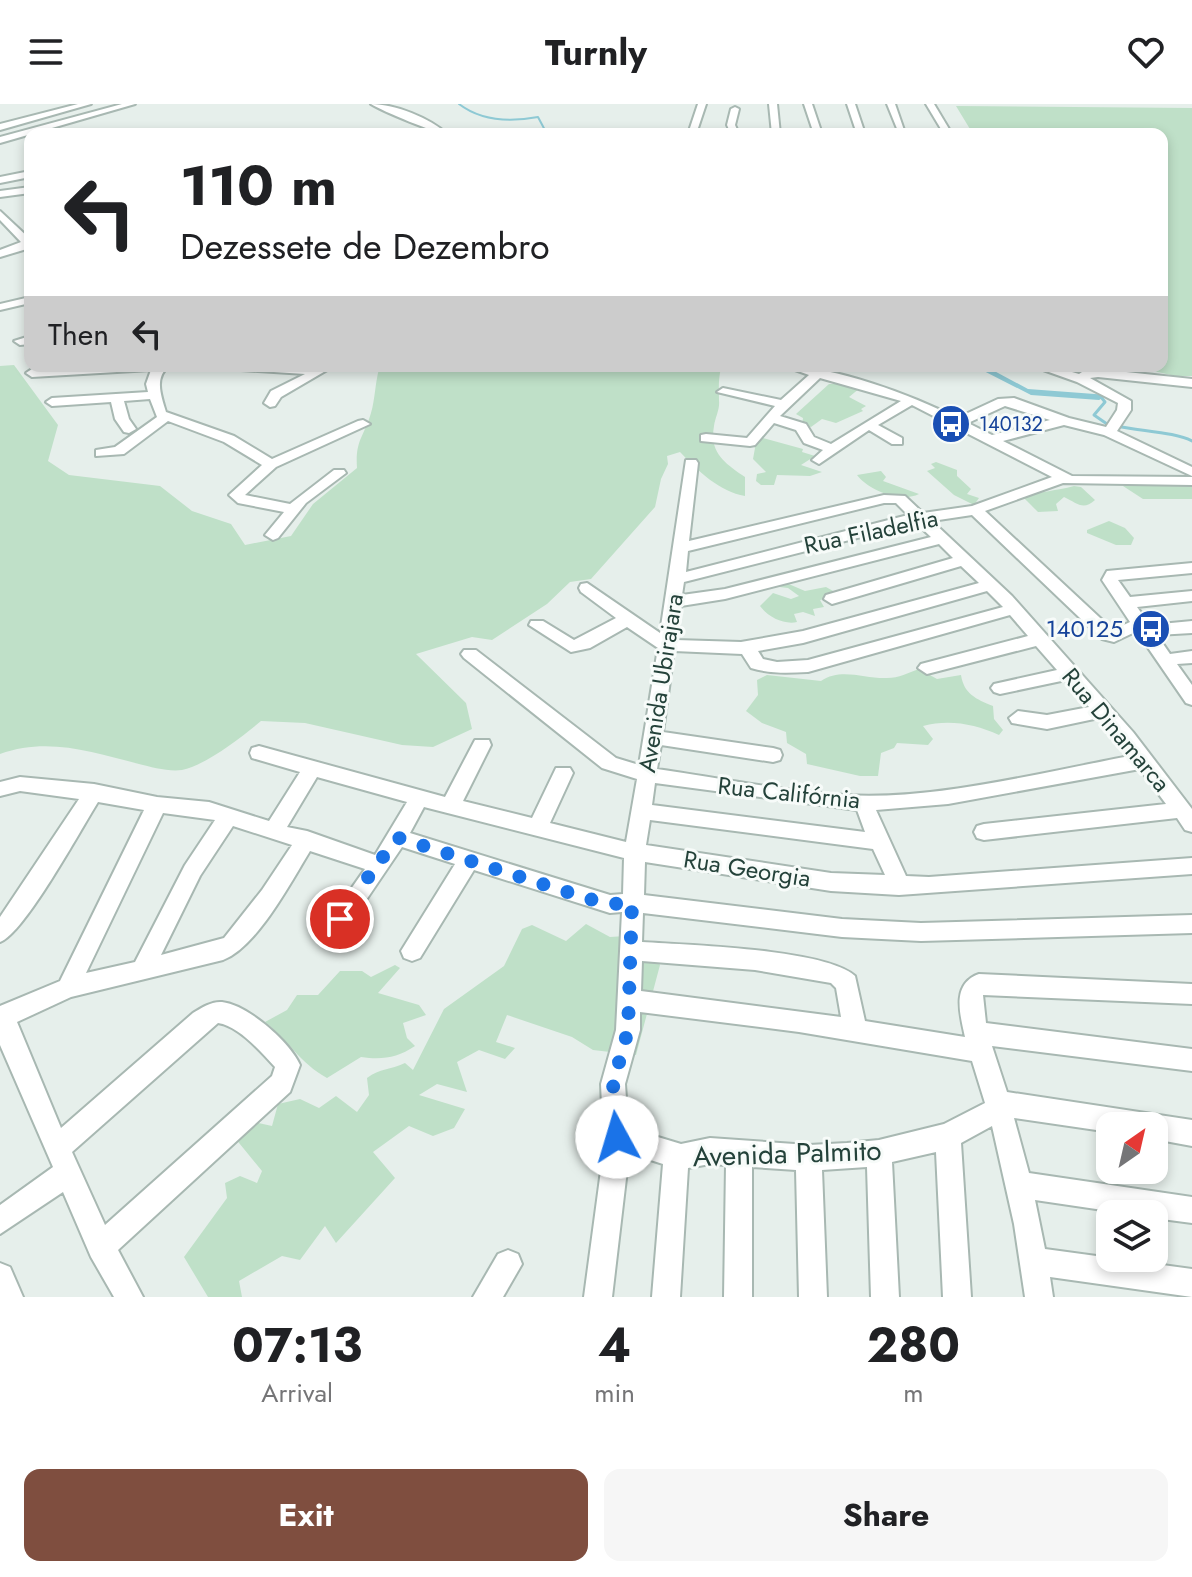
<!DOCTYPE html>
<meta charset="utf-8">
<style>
body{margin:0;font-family:Jost,sans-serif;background:#f6f6f6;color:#202124;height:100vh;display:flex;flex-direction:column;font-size:30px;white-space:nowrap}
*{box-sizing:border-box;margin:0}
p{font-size:26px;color:#757577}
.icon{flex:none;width:44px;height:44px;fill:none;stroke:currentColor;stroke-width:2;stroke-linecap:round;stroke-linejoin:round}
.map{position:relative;height:1193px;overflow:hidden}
.side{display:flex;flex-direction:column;background:#fff;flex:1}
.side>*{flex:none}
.top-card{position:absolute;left:24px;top:24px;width:1144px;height:244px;border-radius:16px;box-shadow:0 4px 12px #0003;background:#fff;color:#202124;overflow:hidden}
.needle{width:52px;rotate:34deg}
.tools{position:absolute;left:1096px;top:1008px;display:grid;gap:16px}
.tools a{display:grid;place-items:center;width:72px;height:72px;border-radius:16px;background:#fff;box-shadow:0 4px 12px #0003;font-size:40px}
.pin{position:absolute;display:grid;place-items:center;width:68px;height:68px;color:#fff;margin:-34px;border:4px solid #fff;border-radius:50%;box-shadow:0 2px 8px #0007}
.me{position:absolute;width:88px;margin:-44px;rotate:354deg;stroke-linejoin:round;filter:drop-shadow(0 0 6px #0008)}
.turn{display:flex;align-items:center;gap:28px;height:168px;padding:0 24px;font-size:36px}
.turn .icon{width:104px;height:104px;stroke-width:2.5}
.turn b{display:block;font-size:56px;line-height:68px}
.then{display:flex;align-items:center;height:76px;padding:0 24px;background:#0003;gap:16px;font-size:30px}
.eta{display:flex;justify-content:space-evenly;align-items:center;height:136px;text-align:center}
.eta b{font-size:48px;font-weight:700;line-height:56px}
.action{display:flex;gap:16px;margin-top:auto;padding:16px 24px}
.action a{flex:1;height:92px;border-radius:16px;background:#7f4e3f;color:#fff;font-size:32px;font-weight:700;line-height:92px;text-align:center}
.action a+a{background:#f6f6f6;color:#202124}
header{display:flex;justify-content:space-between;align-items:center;height:104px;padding:0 24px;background:#fff;font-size:36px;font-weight:700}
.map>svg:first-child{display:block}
.green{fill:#bfe0c8}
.water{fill:#8ec9d4}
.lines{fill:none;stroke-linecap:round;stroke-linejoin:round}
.stream-far1{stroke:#8ec9d4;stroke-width:2}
.stream{stroke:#8ec9d4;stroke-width:3}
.minor-casing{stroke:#a8b8b2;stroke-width:4}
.minor{fill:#fff;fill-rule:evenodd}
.route{stroke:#1a73e8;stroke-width:14;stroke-dasharray:0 25.2}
.labels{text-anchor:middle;stroke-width:6;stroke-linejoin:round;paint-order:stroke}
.far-transit-label{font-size:20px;fill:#164399;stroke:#f7fbf9;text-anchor:start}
.street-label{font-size:24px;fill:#24423a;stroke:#f7fbf9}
.transit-label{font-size:24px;fill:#164399;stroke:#f7fbf9;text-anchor:end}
.near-street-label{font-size:28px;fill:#24423a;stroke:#f7fbf9}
</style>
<header><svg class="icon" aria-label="menu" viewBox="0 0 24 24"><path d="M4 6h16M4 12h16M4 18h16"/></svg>Turnly<svg class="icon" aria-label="heart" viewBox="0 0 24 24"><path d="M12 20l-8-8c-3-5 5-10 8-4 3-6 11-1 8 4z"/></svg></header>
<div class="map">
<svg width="1192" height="1193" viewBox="0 0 1192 1193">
<rect width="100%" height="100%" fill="#e6efeb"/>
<!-- green -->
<g class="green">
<polygon points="956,2 1192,4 1192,272 1175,272 1132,262 1162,262 1162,30 973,30"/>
<path d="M14,261L58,321L48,357L69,371L160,382L192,407L231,420L245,441L291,432L313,400L357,364C355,336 364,333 371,309C375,295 375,280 379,265L392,262H716L721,264C718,277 719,284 719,297C720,305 715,314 714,322C709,349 725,359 745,373V392C720,388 698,367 680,348L667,352L668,360L661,375L655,403L591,475L570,478L547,500L492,536L472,533L416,550L466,599L472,625L433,643L402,641L305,619L261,617C242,633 206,661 182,666C169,668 151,663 139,660C91,648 48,633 0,650V262Z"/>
<polygon points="829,280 848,280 860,284 849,293 866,302 861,305 863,307 836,319 822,315 811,323 802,321 803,314 796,310"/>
<polygon points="763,334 803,345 802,348 815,352 801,361 822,368 810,372 777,371 774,381 761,381 756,377 757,370 766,368 753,355 755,344 752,339"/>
<polygon points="936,358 957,366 957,372 971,385 967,390 979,394 974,401 954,391 927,367 935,364 931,360"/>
<path d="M881,367L886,373L883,377L919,390C901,399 869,387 857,371Z"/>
<polygon points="1129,380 1192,380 1192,395 1143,395 1123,382"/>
<path d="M1074,382L1081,383L1095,396C1083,407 1077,399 1064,393L1056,400L1058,407L1038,408L1023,393C1041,387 1056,387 1074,382Z"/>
<polygon points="1109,417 1125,424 1134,434 1131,441 1116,441 1087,429 1087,426"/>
<path d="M784,478L805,487L826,483L842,492L820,496L824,503L813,505L815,512L803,508L794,510L797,518C784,521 768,513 760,502L773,489L791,495L799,492L788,484L771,482Z"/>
<path d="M919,565L937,575L961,571C964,590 976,595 993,602L994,615L1003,626L999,631C975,620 949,615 923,622L933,635L928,641L897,639L894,644L881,649L878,672H860L807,660L806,650L787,639L786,628L762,619L746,607L758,591L757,576L767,571L821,577C841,563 865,575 887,574C899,574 908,569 919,565Z"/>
<path d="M586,820L610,833L641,831L660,861L636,951L593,946L572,933L507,911L496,938L515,944L505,955L479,946L457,958L467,988L437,980L419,991L465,1005L454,1024L433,1032L409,1022L373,1048L395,1074L336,1139L325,1122L300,1156L282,1152L239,1177L242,1193H208L184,1153L227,1094L225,1079L240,1072L257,1079L262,1067L235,1034L254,1018L272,1022L278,1000L300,995L319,1004L336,992L357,1008L369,991L367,974C380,964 390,966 405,959L413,966L444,905L504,862L522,825L532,821L566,837Z"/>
<path d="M395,861L400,864L378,889L419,901L426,911L403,919L407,934L415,942C397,954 382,956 361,953L327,974C300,959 289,937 265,918L287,906L297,891H318L340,867H362L371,873Z"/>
</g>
<!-- water -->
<polygon class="water" points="974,262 985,262 1028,285 1108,291 1099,296 1031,291"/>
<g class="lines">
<!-- stream-far1 -->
<path class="stream-far1" d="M459,0C481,17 511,18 538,13L547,30"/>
<!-- stream -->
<g class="stream">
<polyline points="1101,293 1105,298 1094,311 1107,320"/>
<path d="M1117,322C1138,327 1177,328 1192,337"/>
</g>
<!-- minor casing -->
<g class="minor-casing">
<g id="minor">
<polygon points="78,0 91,0 0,26 0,20"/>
<polygon points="122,0 135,0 0,39 0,33"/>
<path d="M371,0C395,0 430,14 447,30C437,30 382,7 371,0Z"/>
<polygon points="698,0 706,0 696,30 688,30"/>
<polygon points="769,0 777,0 780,30 772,30"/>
<polygon points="804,0 812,0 822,30 814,30"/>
<polygon points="847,0 855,0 865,30 857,30"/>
<polygon points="887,0 895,0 905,29 898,27"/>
<polygon points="926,0 934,0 952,30 944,30"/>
<polygon points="735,3 739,5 735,21 739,30 731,30 727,21 731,5"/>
<polygon points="30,67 30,73 0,79 0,73"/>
<polygon points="30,83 30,89 0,93 0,87"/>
<polygon points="0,107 30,135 30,144 0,153 0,146 21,138 0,116"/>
<polygon points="30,193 30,199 0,206 0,200"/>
<polygon points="30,232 30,240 20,241 14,237"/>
<path d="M93,262H169C154,274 161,291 166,308L234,332L272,355L358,317L363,316L370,320L276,363L245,391L290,400L334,366H344L346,369L306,399L278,434L273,436L265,431L284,408L238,399L229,391L262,361L224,338L168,317L124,350L96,352V346L115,343L157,313L150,295L124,297L129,315L136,325L129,329L124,328L115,315L111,298L52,302L46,298L52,294L148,288L146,280L151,266L32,273L26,269L32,265Z"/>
<polygon points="235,262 334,262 281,293 275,302 270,303 264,299 271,287 305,270 241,266"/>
<path d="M784,262C834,262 912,291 957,314L998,295L1014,294L1069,314L1106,323L1117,306L1118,299L1077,278L1032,262H1051L1079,270L1085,266L1098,265L1192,275V283L1098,273L1090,274L1131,297V306L1117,327L1192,363V372L1104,331L1064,321L1003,337L1072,372L1192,373V381L1063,379L985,407L1113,526L1130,518L1102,476L1107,467L1192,459V469L1118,476L1130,493L1192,487V497L1137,503L1150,521L1192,517V529L1157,531L1170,550L1192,547V559L1177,560L1192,581V601L1186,599L1140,532L1135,528L1114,538L1102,535L972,411L932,417L1012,492L1133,628L1192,705V728L1185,726L1177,714L984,736L977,734L974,728L977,722L984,720L1166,700L1140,665L948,700L876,706L906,772L929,773L1192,754V770L899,791L831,787L645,758L644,791L842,815L921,819L1192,811V829L921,837L842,833L643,809L642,838C688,841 825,845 855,872L865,917L965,933C960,910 951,880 979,870L1192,880V900L983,891L986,919L1192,945V967L992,942L1007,988L1192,1016V1042L1154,1035V1022H1110V1028L1014,1014L1029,1069L1192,1093V1119L1154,1114V1110H1130L1035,1096L1045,1145L1192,1165V1193L1050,1173L1053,1193H1025L1014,1120L992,1022L961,1039L971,1193H943L936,1048L892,1058L899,1193H871L867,1063L822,1066L827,1193H799L796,1066L752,1063V1193H724L726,1061L710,1060L688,1064L680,1193H652L663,1060L629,1049L612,1193H584L604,1044L601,980L616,926L622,808L610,809L474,766L420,854L412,857L404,854L401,847L455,760L402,743L337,839L329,841L321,839L318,832L365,765L310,747C291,778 257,843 223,856L71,893L17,918L61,1024L193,909C201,904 212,897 222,898C248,901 290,938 300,961L290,988L118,1146L143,1193H114L91,1153L63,1088L0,1130V1101L53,1063L0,941V902L60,877L144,706L98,698C81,725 24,830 0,838V813L79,695L20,687L0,692V678L20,673L94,680L157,693L209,698L269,717L300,668L252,654L250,649L252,644L259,642L445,693L475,636H489L491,641L463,697L532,714L556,664H570L573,669L550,719L626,738L637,675L602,664L464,554L461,550L464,546H476L616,654L639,661L658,544L627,523L590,544L571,548L529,521L531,517H543L574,536L616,514L581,488L579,484L581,480L587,479L660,529L686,356H696L698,359L689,437L884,391L905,392L923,409L972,402L1052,373L912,301L878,321L902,334V340H892L869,326L819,360L812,356L823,346L804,339L796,326L774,319L755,341L750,342L701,337V331L706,330L747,334L775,302L717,288L723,284L781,296L809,271ZM820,274L901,297L831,340L814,333L806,320L780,312ZM1005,302L1050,316L992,331L968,319ZM884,399H896L908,411L686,468L688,447ZM916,419L931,433L725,485L682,491L684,478ZM939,440L953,454L826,491L824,495L832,500L961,462L979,479L803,527L741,538L676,536L681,502L725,495ZM987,487L1003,503L808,556L777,558L763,555L758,547L803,539ZM1010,511L1028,532L921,560L918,564L927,570L1036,542L1057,566L994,580L991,584L994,588L1000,590L1066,576L1089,603L1047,611L1018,607L1009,614L1012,619L1047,625L1099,614L1130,652C1044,668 931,697 845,691C783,687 719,674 657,665L661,641L773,658L780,656L782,651L780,646L773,644L663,628L674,547L742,550L751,564C771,570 788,569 808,568ZM317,673L407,698L375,751L307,727L287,723ZM655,679L857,706L865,728L652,701ZM424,703L624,754L623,790L610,791L410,729ZM163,709L215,716L185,761L135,858L86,869ZM650,716L873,745L885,771L831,769L646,741ZM233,722L292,741L262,786L224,834L161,851L200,772ZM642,857L755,866L831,879L836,884L841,913L641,887ZM640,908L799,928L972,957L985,999L944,1020L879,1036L847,1039L809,1041L710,1034L681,1040L628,1024L625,980L640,926ZM218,919C239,922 261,948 275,963L272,972L105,1121L72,1048Z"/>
<polygon points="508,1146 518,1150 522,1160 503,1193 473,1193 498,1150"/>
<polygon points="0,1159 10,1163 23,1193 0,1193"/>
</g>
</g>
<!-- minor -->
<use href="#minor" class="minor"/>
</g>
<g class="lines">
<!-- route -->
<polyline class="route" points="340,815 377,760 399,734 589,795 610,800 632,799 628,926 613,980 617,1033"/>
</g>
<!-- icons -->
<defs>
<g id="bus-disc" transform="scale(2)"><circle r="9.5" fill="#1a4fb4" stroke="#f7fbf9"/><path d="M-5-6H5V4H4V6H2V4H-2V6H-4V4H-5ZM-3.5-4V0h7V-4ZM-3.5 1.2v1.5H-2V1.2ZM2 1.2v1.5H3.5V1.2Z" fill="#fff"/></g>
</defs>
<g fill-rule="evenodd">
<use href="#bus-disc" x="951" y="320"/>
<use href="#bus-disc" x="1151" y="525"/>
</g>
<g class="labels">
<!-- far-transit labels -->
<g class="far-transit-label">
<text x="979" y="327">140132</text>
</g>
<!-- street labels -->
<g class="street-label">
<text transform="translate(871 428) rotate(-12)" y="8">Rua Filadelfia</text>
<text transform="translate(661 579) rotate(-81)" y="8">Avenida Ubirajara</text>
<text transform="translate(1116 626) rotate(50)" y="8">Rua Dinamarca</text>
<text transform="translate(789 689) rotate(6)" y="8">Rua Califórnia</text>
<text transform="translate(747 765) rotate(9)" y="8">Rua Georgia</text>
</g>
<!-- transit labels -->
<g class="transit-label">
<text x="1123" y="533">140125</text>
</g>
<!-- near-street labels -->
<g class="near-street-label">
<text transform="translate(787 1049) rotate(-2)" y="10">Avenida Palmito</text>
</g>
</g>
</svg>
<div class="tools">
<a><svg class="needle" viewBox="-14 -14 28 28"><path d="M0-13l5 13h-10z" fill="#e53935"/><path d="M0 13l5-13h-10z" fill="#757577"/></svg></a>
<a><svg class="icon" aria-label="layers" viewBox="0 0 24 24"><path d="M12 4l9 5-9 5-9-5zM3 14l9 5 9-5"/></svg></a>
</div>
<div class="pin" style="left:340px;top:815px;background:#d93025"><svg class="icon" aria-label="arrive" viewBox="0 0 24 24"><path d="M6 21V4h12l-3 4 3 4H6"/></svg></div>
<svg class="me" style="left:617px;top:1033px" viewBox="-20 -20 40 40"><circle r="19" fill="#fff"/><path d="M0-13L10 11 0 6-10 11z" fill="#1a73e8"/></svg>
<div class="top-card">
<div class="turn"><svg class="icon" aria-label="left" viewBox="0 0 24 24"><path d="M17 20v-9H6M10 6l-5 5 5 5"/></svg><div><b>110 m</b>Dezessete de Dezembro</div></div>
<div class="then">Then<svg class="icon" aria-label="left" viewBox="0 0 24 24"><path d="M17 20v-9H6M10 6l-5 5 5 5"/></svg></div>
</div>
</div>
<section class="side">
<div class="eta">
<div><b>07:13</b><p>Arrival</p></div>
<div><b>4</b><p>min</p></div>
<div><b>280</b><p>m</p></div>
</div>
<div class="action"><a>Exit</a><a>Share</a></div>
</section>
